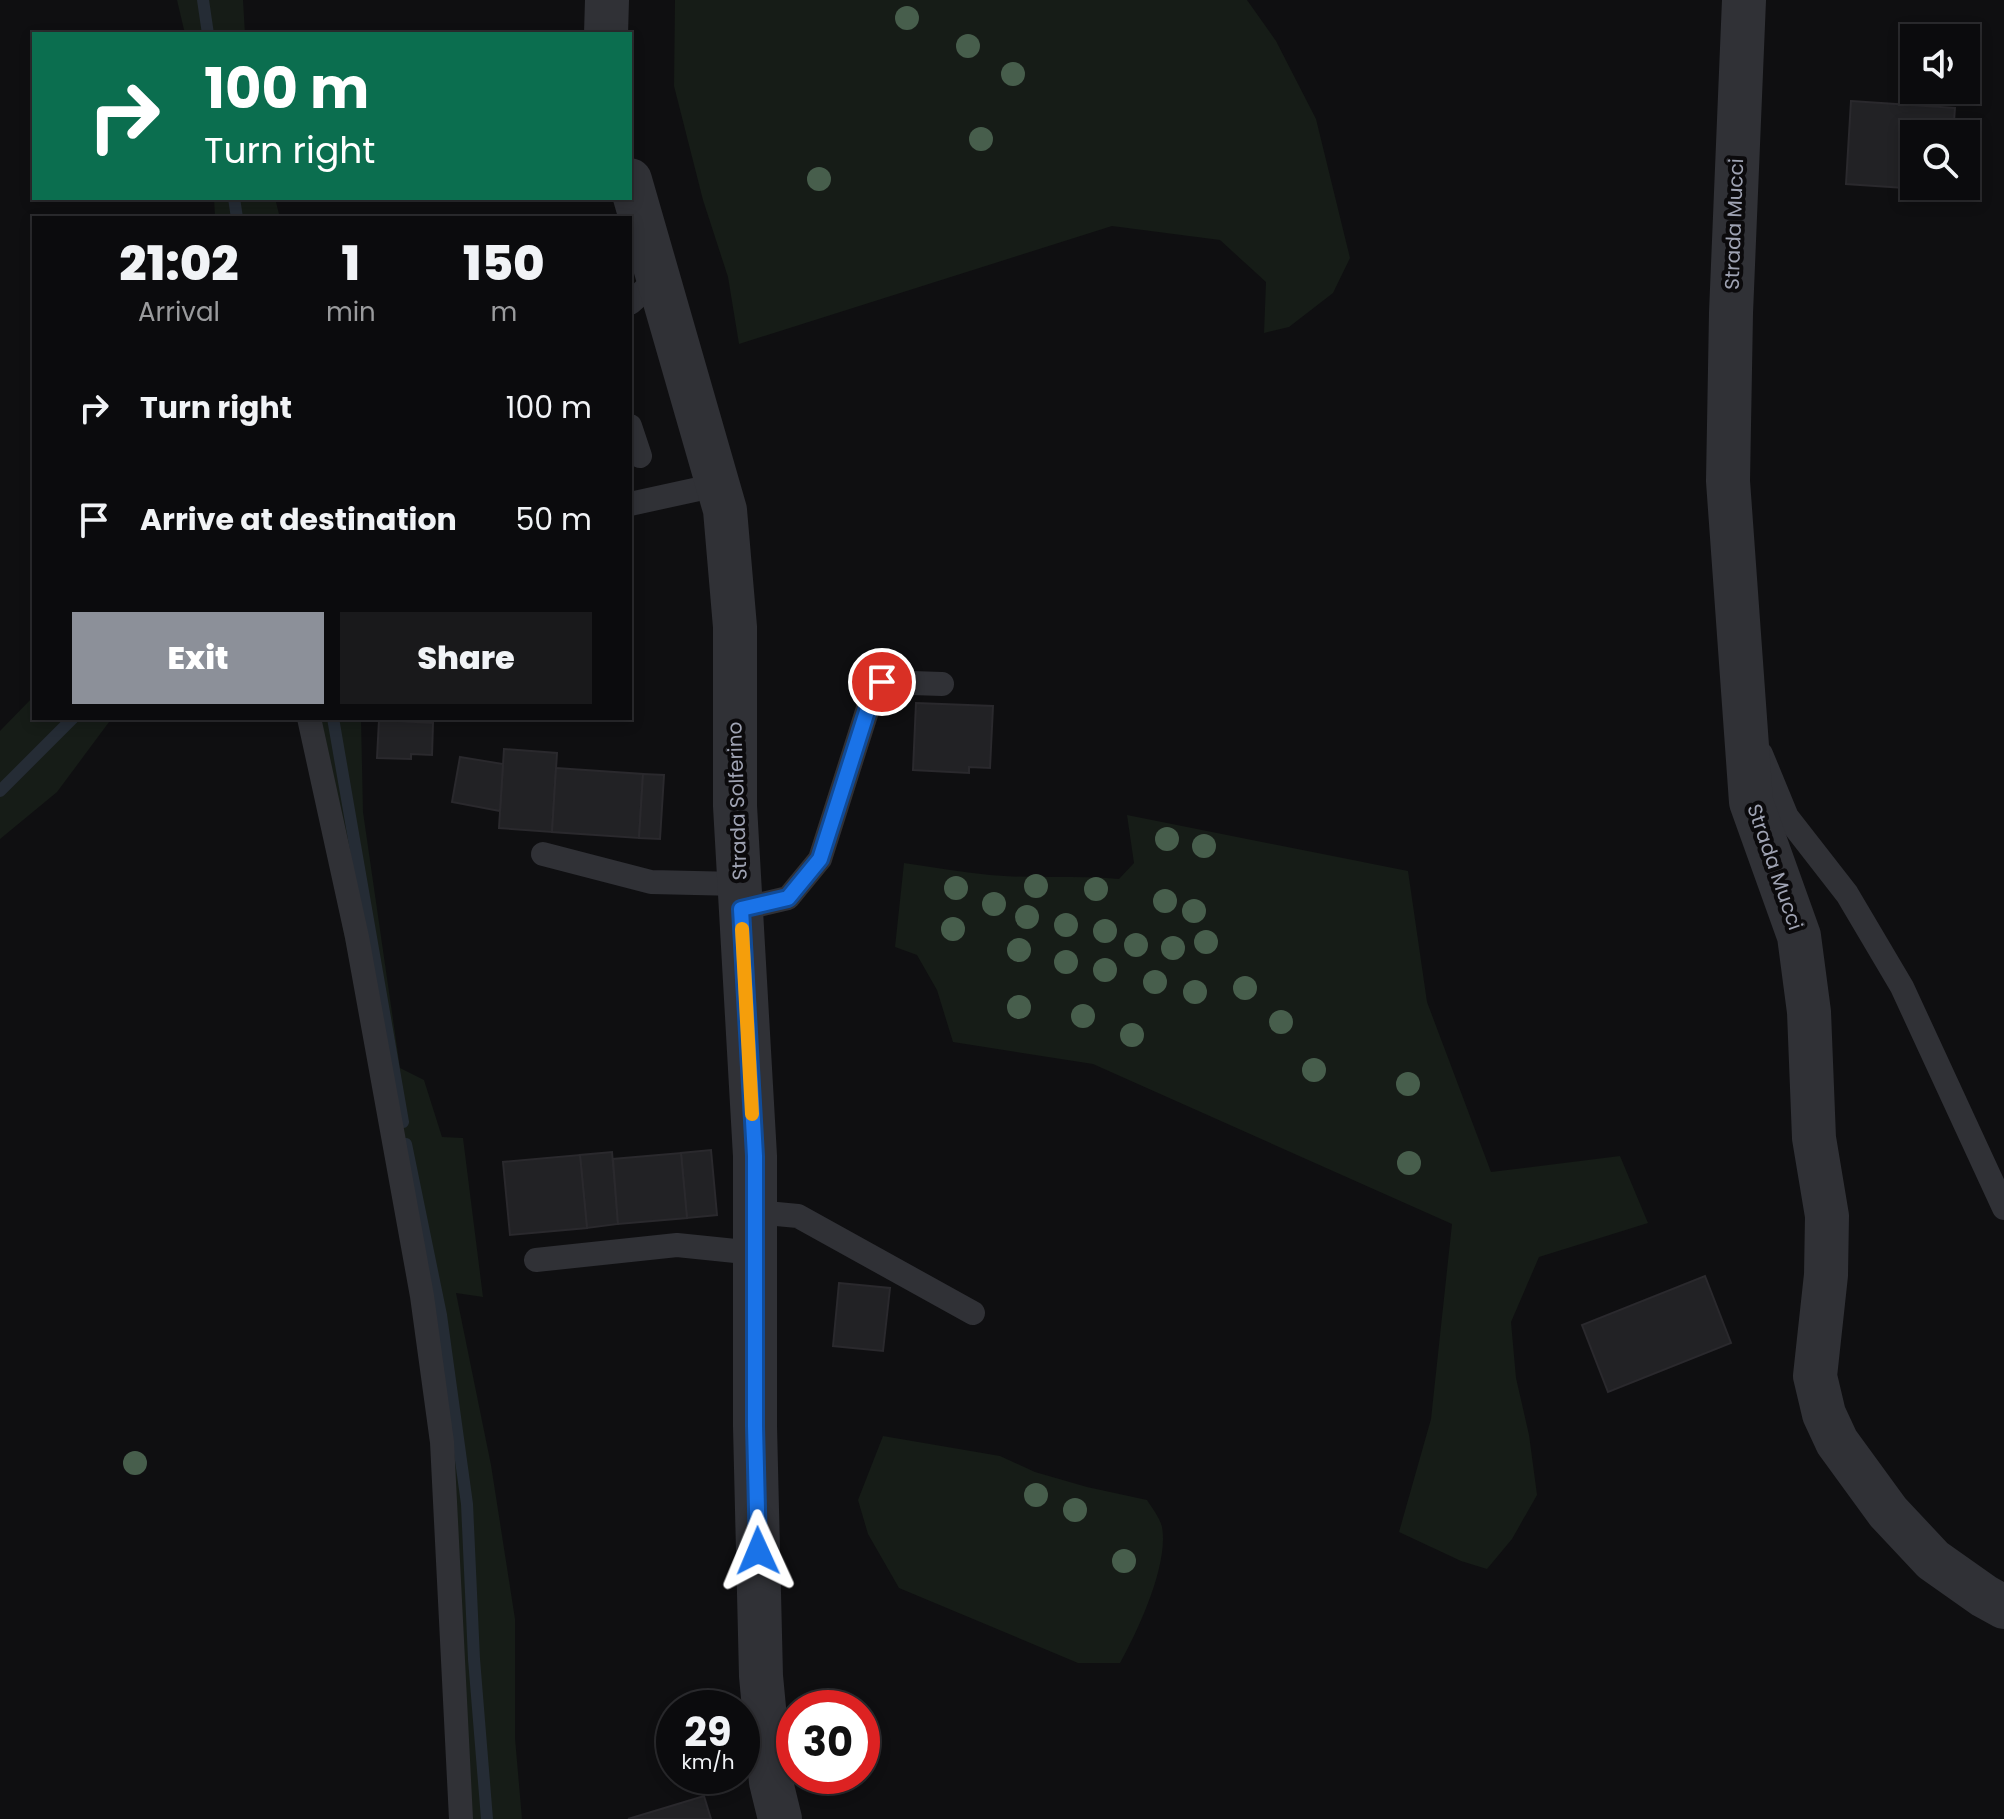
<!DOCTYPE html>
<style>
body{margin:0;font-family:Poppins,sans-serif;background:#19191b;color:#f1f3f6;height:100vh;display:flex;flex-direction:column;font-size:30px;white-space:nowrap}
*{box-sizing:border-box;margin:0}
p{font-size:26px;color:#9a9b9d}
.icon{flex:none;width:44px;height:44px;fill:none;stroke:currentColor;stroke-width:2;stroke-linecap:round;stroke-linejoin:round}
.map{position:relative;flex:1;overflow:hidden}
.details{position:absolute;left:32px;top:216px;width:600px;height:504px;display:flex;flex-direction:column;background:#0b0b0d;border-radius:0px;box-shadow:0 4px 12px #0003,0 0 0 2px #2b2b2e}
.details>*{flex:none}
.guide{position:absolute;left:32px;top:32px;width:600px;height:168px;border-radius:0px;box-shadow:0 4px 12px #0003,0 0 0 2px #2b2b2e;background:#0b6e4f;color:#fff;overflow:hidden}
.buttons{position:absolute;left:1900px;top:24px;display:grid;gap:16px}
.buttons a{display:grid;place-items:center;width:80px;height:80px;border-radius:0px;background:#0b0b0d;box-shadow:0 4px 12px #0003,0 0 0 2px #2b2b2e;font-size:40px}
.speed{position:absolute;left:656px;top:1690px;display:flex;gap:16px;font-size:40px;font-weight:700;text-align:center}
.speed>*{display:grid;place-content:center;width:104px;height:104px;border-radius:50%;background:#0b0b0d;box-shadow:0 4px 12px #0003,0 0 0 2px #2b2b2e;line-height:1}
.speed small{font-size:20px;font-weight:400}
.speed .limit{border:12px solid #d22;background:#fff;color:#111}
.pin{position:absolute;display:grid;place-items:center;width:68px;height:68px;color:#fff;margin:-34px;border:4px solid #fff;border-radius:50%;box-shadow:0 2px 8px #0007}
.me{position:absolute;width:88px;margin:-44px;rotate:359deg;stroke-linejoin:round;filter:drop-shadow(0 0 6px #0008)}
.turn{display:flex;align-items:center;gap:28px;height:168px;padding:0 40px;font-size:36px}
.turn .icon{width:104px;height:104px;stroke-width:2.5}
.turn b{display:block;font-size:56px;line-height:68px}
.eta{display:flex;justify-content:space-evenly;align-items:center;height:136px;text-align:center}
.eta b{font-size:48px;font-weight:800;line-height:56px}
.button{display:flex;gap:16px;margin-top:auto;padding:16px 40px}
.button a{flex:1;height:92px;border-radius:0px;background:#8c9099;color:#fff;font-size:32px;font-weight:800;line-height:92px;text-align:center}
.button a+a{background:#19191b;color:#f1f3f6}
ul{padding:0;list-style:none}
li{display:flex;align-items:center;gap:24px;height:112px;padding:0 40px}
li div{flex:1}
li b{display:block;font-size:30px}
li em{font-style:normal}
.map>svg:first-child{display:block}
.green{fill:#161c17}
.lines{fill:none;stroke-linecap:round;stroke-linejoin:round}
.stream{stroke:#252c35;stroke-width:12}
.building{fill:#222225;stroke:#2a292d;stroke-width:2}
.lane{stroke:#303136;stroke-width:24}
.street{stroke:#303136;stroke-width:44}
.tree{fill:#475e4c}
.route-casing{stroke:#114b97;stroke-width:20}
.route{stroke:#1a73e8;stroke-width:14}
.slow{stroke:#f59e0b;stroke-width:14}
.labels{text-anchor:middle;stroke-width:8;stroke-linejoin:round;paint-order:stroke}
.street-label{font-size:20px;fill:#9fa3b3;stroke:#0b0a0c}
</style>
<div class="map">
<svg width="2004" height="1819" viewBox="0 0 2004 1819">
<rect width="100%" height="100%" fill="#0f0f11"/>
<!-- green -->
<g class="green">
<polygon points="177,0 243,0 245,34 185,34"/>
<polygon points="675,0 1247,0 1276,41 1316,119 1350,258 1333,293 1289,327 1264,333 1266,282 1220,240 1112,226 739,344 728,277 703,200 674,86"/>
<polygon points="214,198 275,198 280,218 215,218"/>
<polygon points="34,696 34,718 112,718 57,792 0,839 0,731"/>
<polygon points="300,718 361,718 363,812 400,1068 424,1080 442,1137 463,1138 483,1297 456,1293 491,1465 515,1619 515,1738 522,1819 456,1819 431,1449 409,1252"/>
<path d="M1127,815L1408,871L1427,1002L1491,1172L1620,1156L1648,1223L1539,1257L1511,1322L1516,1378L1529,1435L1537,1495L1512,1539L1487,1569L1461,1561L1399,1532L1431,1419L1452,1224L1093,1064L953,1042L937,990L917,955L895,947L904,863C933,867 961,872 990,875C1033,879 1076,875 1119,879L1134,863Z"/>
<path d="M883,1436L1000,1456L1035,1472L1087,1487L1147,1500C1152,1508 1160,1518 1162,1527C1169,1564 1138,1631 1120,1663H1078L899,1588L868,1534L858,1500Z"/>
</g>
<g class="lines">
<!-- stream -->
<g class="stream">
<polyline points="203,0 208,34"/>
<polyline points="234,198 237,218"/>
<polyline points="333,718 403,1122"/>
<polyline points="0,791 73,718"/>
<polyline points="406,1144 441,1315 467,1504 474,1659 487,1819"/>
</g>
</g>
<!-- building -->
<g class="building">
<polygon points="1851,101 1955,108 1953,134 1914,134 1914,186 1949,186 1949,191 1846,184"/>
<polygon points="916,703 993,706 990,768 969,767 969,773 913,770"/>
<polygon points="379,720 433,723 432,755 411,754 411,759 377,758"/>
<polygon points="504,749 557,753 552,832 499,828"/>
<polygon points="460,757 503,764 500,811 452,802"/>
<polygon points="556,768 643,774 639,838 552,832"/>
<polygon points="643,774 664,775 660,839 639,838"/>
<polygon points="711,1150 717,1215 687,1218 681,1153"/>
<polygon points="612,1152 618,1224 587,1228 580,1155"/>
<polygon points="681,1153 687,1218 618,1224 613,1159"/>
<polygon points="580,1155 587,1228 510,1235 503,1162"/>
<polygon points="1705,1276 1731,1343 1608,1392 1582,1325"/>
<polygon points="839,1283 890,1288 883,1351 833,1346"/>
<polygon points="704,1796 711,1819 628,1819"/>
</g>
<g class="lines">
<!-- lane -->
<g class="lane">
<polyline points="630,303 658,278"/>
<polyline points="630,426 640,456"/>
<polyline points="630,504 717,485"/>
<polyline points="309,718 357,937 422,1296 442,1442 461,1819"/>
<polyline points="1761,754 1787,817 1847,894 1902,987 2004,1208"/>
<polyline points="543,854 651,882 739,884"/>
<polyline points="741,909 788,898 820,859 869,705 882,682 942,684"/>
<polyline points="755,1212 798,1216 973,1313"/>
<polyline points="536,1260 677,1245 755,1253"/>
</g>
<!-- street -->
<g class="street">
<polyline points="1744,0 1731,313 1728,481 1751,802 1799,936 1809,1012 1814,1138 1827,1216 1826,1275 1815,1376 1824,1414 1837,1442 1888,1512 1933,1560 1984,1596 2004,1607"/>
<polyline points="606,34 607,0"/>
<polyline points="630,180 725,510 735,627 735,806 755,1156 755,1426 761,1676 771,1782 780,1819"/>
</g>
</g>
<!-- trees -->
<g class="tree">
<circle cx="907" cy="18" r="12"/>
<circle cx="968" cy="46" r="12"/>
<circle cx="1013" cy="74" r="12"/>
<circle cx="981" cy="139" r="12"/>
<circle cx="819" cy="179" r="12"/>
<circle cx="1167" cy="839" r="12"/>
<circle cx="1204" cy="846" r="12"/>
<circle cx="1036" cy="886" r="12"/>
<circle cx="956" cy="888" r="12"/>
<circle cx="1096" cy="889" r="12"/>
<circle cx="1165" cy="901" r="12"/>
<circle cx="994" cy="904" r="12"/>
<circle cx="1194" cy="911" r="12"/>
<circle cx="1027" cy="917" r="12"/>
<circle cx="1066" cy="925" r="12"/>
<circle cx="953" cy="929" r="12"/>
<circle cx="1105" cy="931" r="12"/>
<circle cx="1206" cy="942" r="12"/>
<circle cx="1136" cy="945" r="12"/>
<circle cx="1173" cy="948" r="12"/>
<circle cx="1019" cy="950" r="12"/>
<circle cx="1066" cy="962" r="12"/>
<circle cx="1105" cy="970" r="12"/>
<circle cx="1155" cy="982" r="12"/>
<circle cx="1245" cy="988" r="12"/>
<circle cx="1195" cy="992" r="12"/>
<circle cx="1019" cy="1007" r="12"/>
<circle cx="1083" cy="1016" r="12"/>
<circle cx="1281" cy="1022" r="12"/>
<circle cx="1132" cy="1035" r="12"/>
<circle cx="1314" cy="1070" r="12"/>
<circle cx="1408" cy="1084" r="12"/>
<circle cx="1409" cy="1163" r="12"/>
<circle cx="135" cy="1463" r="12"/>
<circle cx="1036" cy="1495" r="12"/>
<circle cx="1075" cy="1510" r="12"/>
<circle cx="1124" cy="1561" r="12"/>
</g>
<g class="lines">
<!-- route casing -->
<g class="route-casing">
<polyline id="route" points="758,1551 755,1426 755,1156 741,909 788,898 820,859 869,705 882,682"/>
</g>
<!-- route -->
<use href="#route" class="route"/>
<!-- slow -->
<polyline class="slow" points="742,929 752,1114"/>
</g>
<g class="labels">
<!-- street labels -->
<g class="street-label">
<text transform="translate(1734 224) rotate(-88)" y="7">Strada Mucci</text>
<text transform="translate(737 801) rotate(-92)" y="7">Strada Solferino</text>
<text transform="translate(1775 867) rotate(71)" y="7">Strada Mucci</text>
</g>
</g>
</svg>
<div class="buttons">
<a><svg class="icon" aria-label="sound" viewBox="0 0 24 24"><path d="M4 9h4l5-4v14l-5-4H4zM17 9q2 3 0 6"/></svg></a>
<a><svg class="icon" aria-label="search" viewBox="0 0 24 24"><circle cx="10" cy="10" r="6"/><path d="M15 15l6 6"/></svg></a>
</div>
<div class="speed"><div>29<small>km/h</small></div><div class="limit">30</div></div>
<div class="pin" style="left:882px;top:682px;background:#d93025"><svg class="icon" aria-label="arrive" viewBox="0 0 24 24"><path d="M6 21V4h12l-3 4 3 4H6"/></svg></div>
<svg class="me" style="left:758px;top:1551px" viewBox="-20 -20 40 40"><path d="M0-17L14 15 0 8-14 15z" fill="#1a73e8" stroke="#fff" stroke-width="4"/></svg>
<div class="guide">
<div class="turn"><svg class="icon" aria-label="right" viewBox="0 0 24 24"><path d="M7 20v-9h11M14 6l5 5-5 5"/></svg><div><b>100 m</b>Turn right</div></div>
</div>
<section class="details">
<div class="eta">
<div><b>21:02</b><p>Arrival</p></div>
<div><b>1</b><p>min</p></div>
<div><b>150</b><p>m</p></div>
</div>
<ul>
<li><svg class="icon" aria-label="right" viewBox="0 0 24 24"><path d="M7 20v-9h11M14 6l5 5-5 5"/></svg><div><b>Turn right</b></div><em>100 m</em></li>
<li><svg class="icon" aria-label="arrive" viewBox="0 0 24 24"><path d="M6 21V4h12l-3 4 3 4H6"/></svg><div><b>Arrive at destination</b></div><em>50 m</em></li>
</ul>
<div class="button"><a>Exit</a><a>Share</a></div>
</section>
</div>
